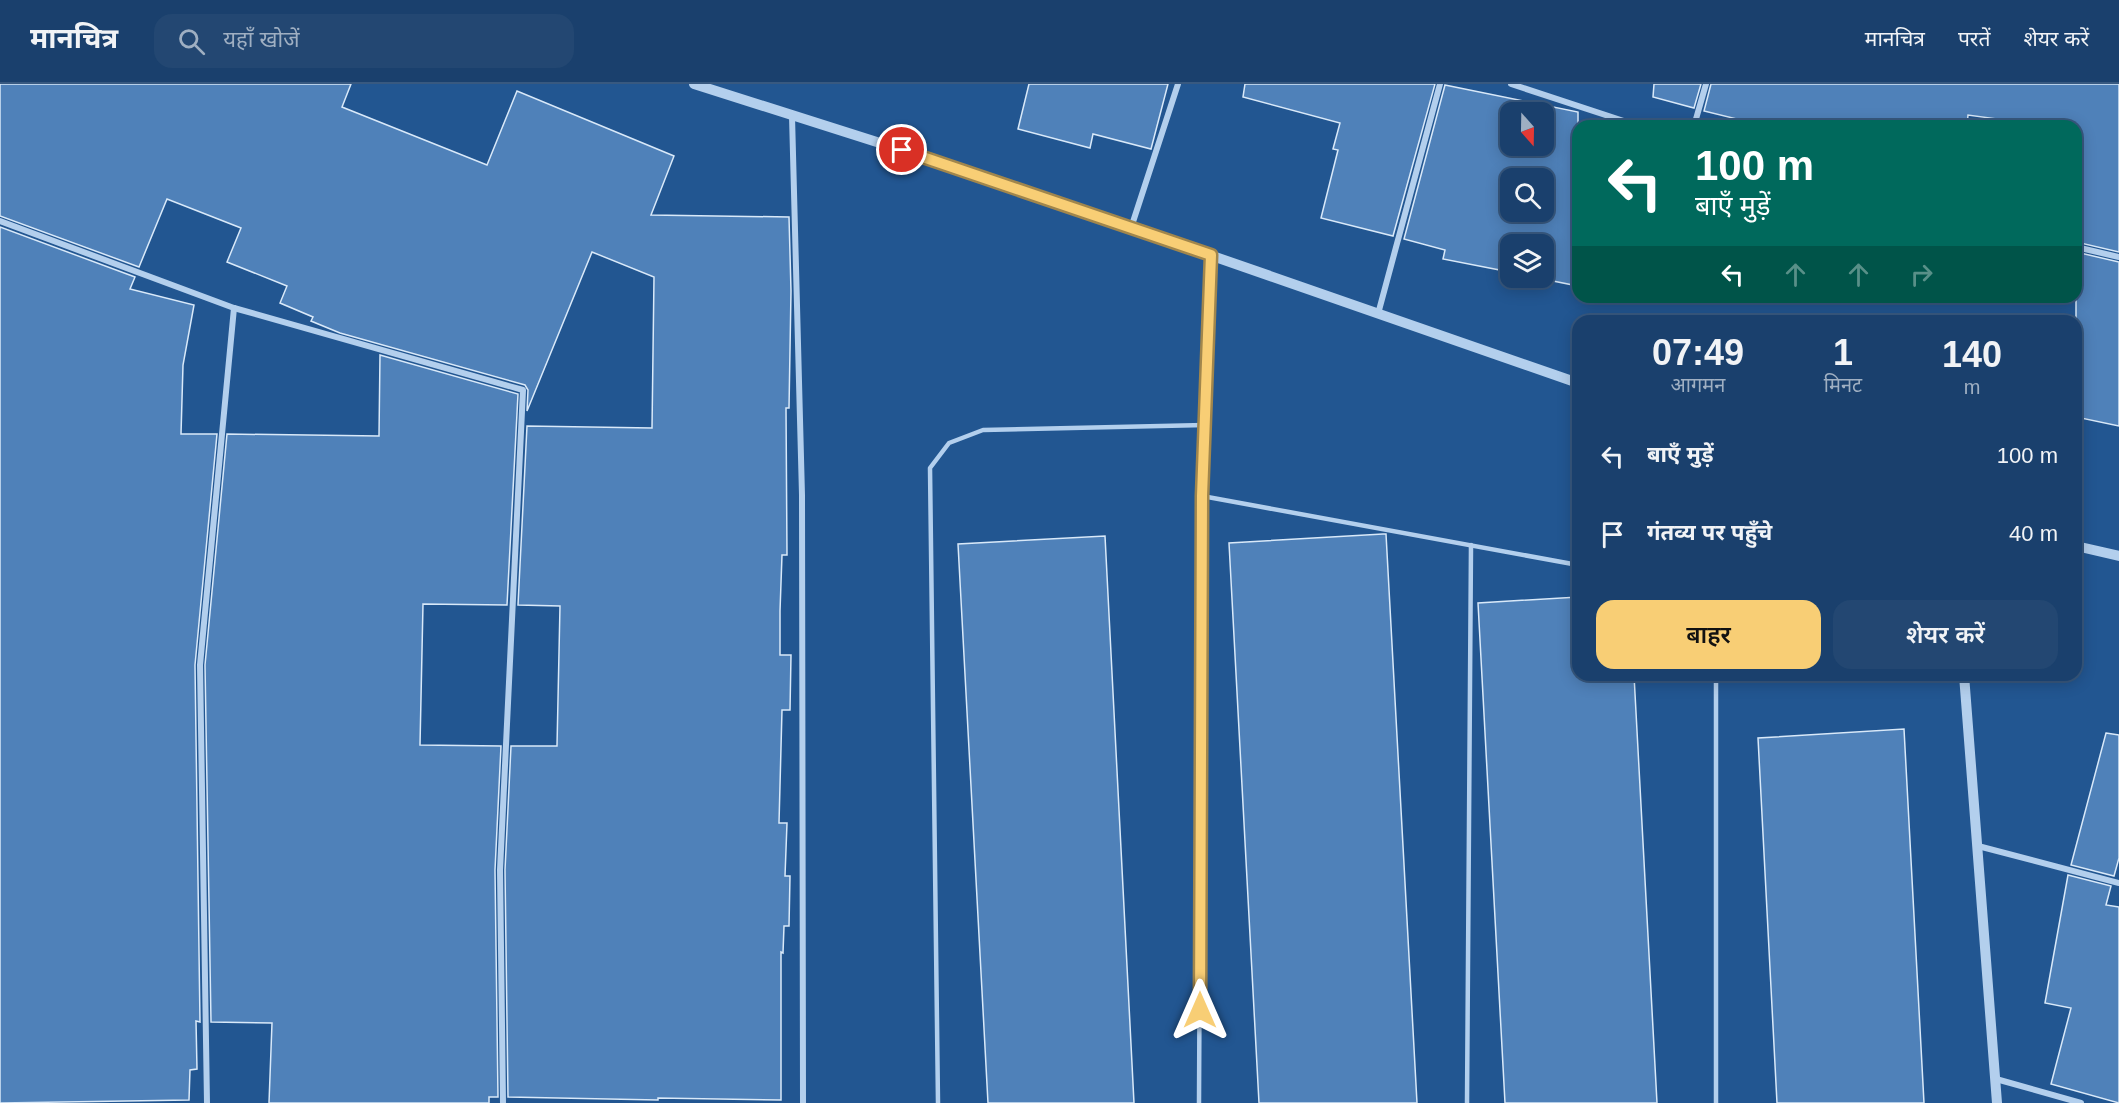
<!DOCTYPE html>
<html lang="hi">
<meta charset="utf-8">
<style>
body{margin:0;font-family:Arial,"Noto Sans Devanagari",sans-serif;background:#234772;color:#f1f3f6;height:100vh;display:flex;flex-direction:column;font-size:22px;white-space:nowrap}
*{box-sizing:border-box;margin:0}
p{font-size:20px;color:#9fafc2}
.icon{flex:none;width:33px;height:33px;fill:none;stroke:currentColor;stroke-width:2;stroke-linecap:round;stroke-linejoin:round}
.map{position:relative;flex:1;overflow:hidden}
.panel{position:absolute;left:1572px;top:231px;width:510px;height:366px;display:flex;flex-direction:column;background:#1a406d;border-radius:18px;box-shadow:0 3px 15px #0003,0 0 0 2px #385980}
.panel>*{flex:none}
.hud{position:absolute;left:1572px;top:36px;width:510px;height:183px;border-radius:18px;box-shadow:0 3px 15px #0003,0 0 0 2px #385980;background:#00695c;color:#fff;overflow:hidden}
.needle{width:39px;rotate:160deg}
.controls{position:absolute;left:1500px;top:18px;display:grid;gap:12px}
.controls a{display:grid;place-items:center;width:54px;height:54px;border-radius:12px;background:#1a406d;box-shadow:0 3px 15px #0003,0 0 0 2px #385980;font-size:30px}
.pin{position:absolute;display:grid;place-items:center;width:51px;height:51px;color:#fff;margin:-26px;border:3px solid #fff;border-radius:50%;box-shadow:0 2px 6px #0007}
.me{position:absolute;width:66px;margin:-33px;rotate:0deg;stroke-linejoin:round;filter:drop-shadow(0 0 4px #0008)}
.turn{display:flex;align-items:center;gap:21px;height:126px;padding:0 24px;font-size:27px}
.turn .icon{width:78px;height:78px;stroke-width:2.5}
.turn b{display:block;font-size:42px;line-height:51px}
.lanes{display:flex;align-items:center;height:57px;padding:0 24px;background:#0003;justify-content:center;gap:30px;direction:ltr}
.lanes .off{opacity:.35}
.eta{display:flex;justify-content:space-evenly;align-items:center;height:102px;text-align:center}
.eta b{font-size:36px;font-weight:600;line-height:42px}
.action{display:flex;gap:12px;margin-top:auto;padding:12px 24px}
.action a{flex:1;height:69px;border-radius:18px;background:#f8ce75;color:#111;font-size:24px;font-weight:600;line-height:69px;text-align:center}
.action a+a{background:#234772;color:#f1f3f6}
ul{padding:0;list-style:none}
li{display:flex;align-items:center;gap:18px;height:78px;padding:0 24px}
li div{flex:1}
li b{display:block;font-size:22px}
li em{font-style:normal}
header{display:flex;align-items:center;gap:36px;box-sizing:border-box;height:84px;padding:0 30px;background:#1a406d;border-bottom:2px solid #385980}
header strong{font-size:28px}
nav{display:flex;gap:33px;margin-inline-start:auto;font-size:21px}
.search{width:420px;height:54px;background:#234772;display:flex;align-items:center;gap:15px;box-sizing:border-box;padding:0 21px;border-radius:18px;color:#9fafc2;font-size:22px}
.map>svg:first-child{display:block}
.building{fill:#4f81b9;stroke:#d9e9f9;stroke-width:1.5;fill-rule:evenodd}
.lines{fill:none;stroke-linecap:round;stroke-linejoin:round}
.service{stroke:#b3cfed;stroke-width:4.5}
.minor{stroke:#b3cfed;stroke-width:6}
.tertiary{stroke:#b3cfed;stroke-width:10}
.route-casing{stroke:#a1864c;stroke-width:15}
.route{stroke:#f8ce75;stroke-width:10}
</style>
<header>
<strong>मानचित्र</strong>
<div class="search"><svg class="icon" aria-label="search" viewBox="0 0 24 24"><circle cx="10" cy="10" r="6"/><path d="M15 15l6 6"/></svg>यहाँ खोजें</div>
<nav><a>मानचित्र</a><a>परतें</a><a>शेयर करें</a></nav>
</header>
<div class="map">
<svg width="2119" height="1019" viewBox="0 0 2119 1019">
<rect width="100%" height="100%" fill="#225691"/>
<!-- building -->
<g class="building">
<polygon points="0,0 351,0 342,23 487,81 517,7 674,72 651,131 789,133 791,207 789,324 786,324 787,471 782,471 780,527 780,571 791,571 790,626 782,626 779,739 787,739 785,792 790,792 789,842 784,842 783,869 781,868 781,1016 658,1014 658,1016 508,1013 505,786 511,662 557,662 560,522 518,521 527,342 652,344 654,193 592,168 527,327 528,306 525,301 340,249 311,237 313,233 280,219 287,202 227,178 241,144 167,115 139,183 0,132"/>
<polygon points="1029,0 1168,0 1151,65 1093,50 1090,64 1018,45"/>
<polygon points="1245,0 1435,0 1393,152 1321,134 1338,66 1333,65 1340,39 1243,13"/>
<polygon points="1654,0 1701,0 1694,24 1653,13"/>
<polygon points="1711,0 2119,0 2119,168 2076,158 2076,60 2078,46 2076,46 2076,42 2048,42 1968,31 1967,42 1739,42 1741,36 1704,27"/>
<path d="M1445,1L1578,28V202L1538,194H1544V160H1510V188L1443,175L1445,166L1404,155ZM1510,28H1544V62H1510ZM1510,94H1544V128H1510Z"/>
<polygon points="0,143 135,193 130,205 194,221 183,281 181,350 217,350 195,581 200,938 196,937 197,985 190,986 189,1016 0,1019"/>
<polygon points="2076,168 2119,178 2119,342 2076,333"/>
<polygon points="380,271 518,310 507,521 423,520 420,661 501,662 495,786 498,1013 489,1013 489,1019 269,1019 272,939 211,938 205,581 227,350 379,352"/>
<polygon points="1383,450 1386,450 1417,1019 1259,1019 1229,459"/>
<polygon points="1105,452 1134,1019 988,1019 958,460"/>
<polygon points="1578,513 1578,591 1634,591 1657,1019 1505,1019 1478,519"/>
<polygon points="1904,645 1924,1019 1777,1019 1758,654"/>
<polygon points="2106,649 2119,651 2119,774 2114,792 2071,781"/>
<polygon points="2068,791 2111,802 2106,821 2119,823 2119,1019 2051,1000 2071,924 2045,919"/>
</g>
<g class="lines">
<!-- service -->
<g class="service">
<polyline points="1202,412 1578,481"/>
<polyline points="1716,591 1716,1019"/>
<polyline points="938,1019 930,384 949,359 983,346 1205,341"/>
<polyline points="1199,1019 1202,412 1211,171"/>
<polyline points="1467,1019 1471,461"/>
</g>
<!-- minor -->
<g class="minor">
<polyline points="1511,0 1639,42"/>
<polyline points="792,32 802,411 803,1019"/>
<polyline points="1694,42 1706,0"/>
<polyline points="0,137 234,224 523,306 500,786 503,1019"/>
<polyline points="1131,144 1178,0"/>
<polyline points="2076,163 2119,173"/>
<polyline points="1378,230 1440,0"/>
<polyline points="1978,762 2119,799"/>
<polyline points="1996,995 2081,1019"/>
<polyline points="207,1019 200,581 234,224"/>
</g>
<!-- tertiary -->
<g class="tertiary">
<polyline points="694,0 968,87 1578,299"/>
<polyline points="2076,462 2119,472"/>
<polyline points="1964,591 1997,1019"/>
</g>
</g>
<g class="lines">
<!-- route casing -->
<g class="route-casing">
<polyline id="route" points="902,66 1211,171 1202,412 1200,926"/>
</g>
<!-- route -->
<use href="#route" class="route"/>
</g>
</svg>
<div class="controls">
<a><svg class="needle" viewBox="-14 -14 28 28"><path d="M0-13l5 13h-10z" fill="#e53935"/><path d="M0 13l5-13h-10z" fill="#9fafc2"/></svg></a>
<a><svg class="icon" aria-label="search" viewBox="0 0 24 24"><circle cx="10" cy="10" r="6"/><path d="M15 15l6 6"/></svg></a>
<a><svg class="icon" aria-label="layers" viewBox="0 0 24 24"><path d="M12 4l9 5-9 5-9-5zM3 14l9 5 9-5"/></svg></a>
</div>
<div class="pin" style="left:902px;top:66px;background:#d93025"><svg class="icon" aria-label="arrive" viewBox="0 0 24 24"><path d="M6 21V4h12l-3 4 3 4H6"/></svg></div>
<svg class="me" style="left:1200px;top:926px" viewBox="-20 -20 40 40"><path d="M0-17L14 15 0 8-14 15z" fill="#f8ce75" stroke="#fff" stroke-width="4"/></svg>
<div class="hud">
<div class="turn"><svg class="icon" aria-label="left" viewBox="0 0 24 24"><path d="M17 20v-9H6M10 6l-5 5 5 5"/></svg><div><b>100 m</b>बाएँ मुड़ें</div></div>
<div class="lanes"><svg class="icon" aria-label="left" viewBox="0 0 24 24"><path d="M17 20v-9H6M10 6l-5 5 5 5"/></svg><svg class="icon off" aria-label="ahead" viewBox="0 0 24 24"><path d="M12 20V5M6 11l6-6 6 6"/></svg><svg class="icon off" aria-label="ahead" viewBox="0 0 24 24"><path d="M12 20V5M6 11l6-6 6 6"/></svg><svg class="icon off" aria-label="right" viewBox="0 0 24 24"><path d="M7 20v-9h11M14 6l5 5-5 5"/></svg></div>
</div>
<section class="panel">
<div class="eta">
<div><b>07:49</b><p>आगमन</p></div>
<div><b>1</b><p>मिनट</p></div>
<div><b>140</b><p>m</p></div>
</div>
<ul>
<li><svg class="icon" aria-label="left" viewBox="0 0 24 24"><path d="M17 20v-9H6M10 6l-5 5 5 5"/></svg><div><b>बाएँ मुड़ें</b></div><em>100 m</em></li>
<li><svg class="icon" aria-label="arrive" viewBox="0 0 24 24"><path d="M6 21V4h12l-3 4 3 4H6"/></svg><div><b>गंतव्य पर पहुँचे</b></div><em>40 m</em></li>
</ul>
<div class="action"><a>बाहर</a><a>शेयर करें</a></div>
</section>
</div>
